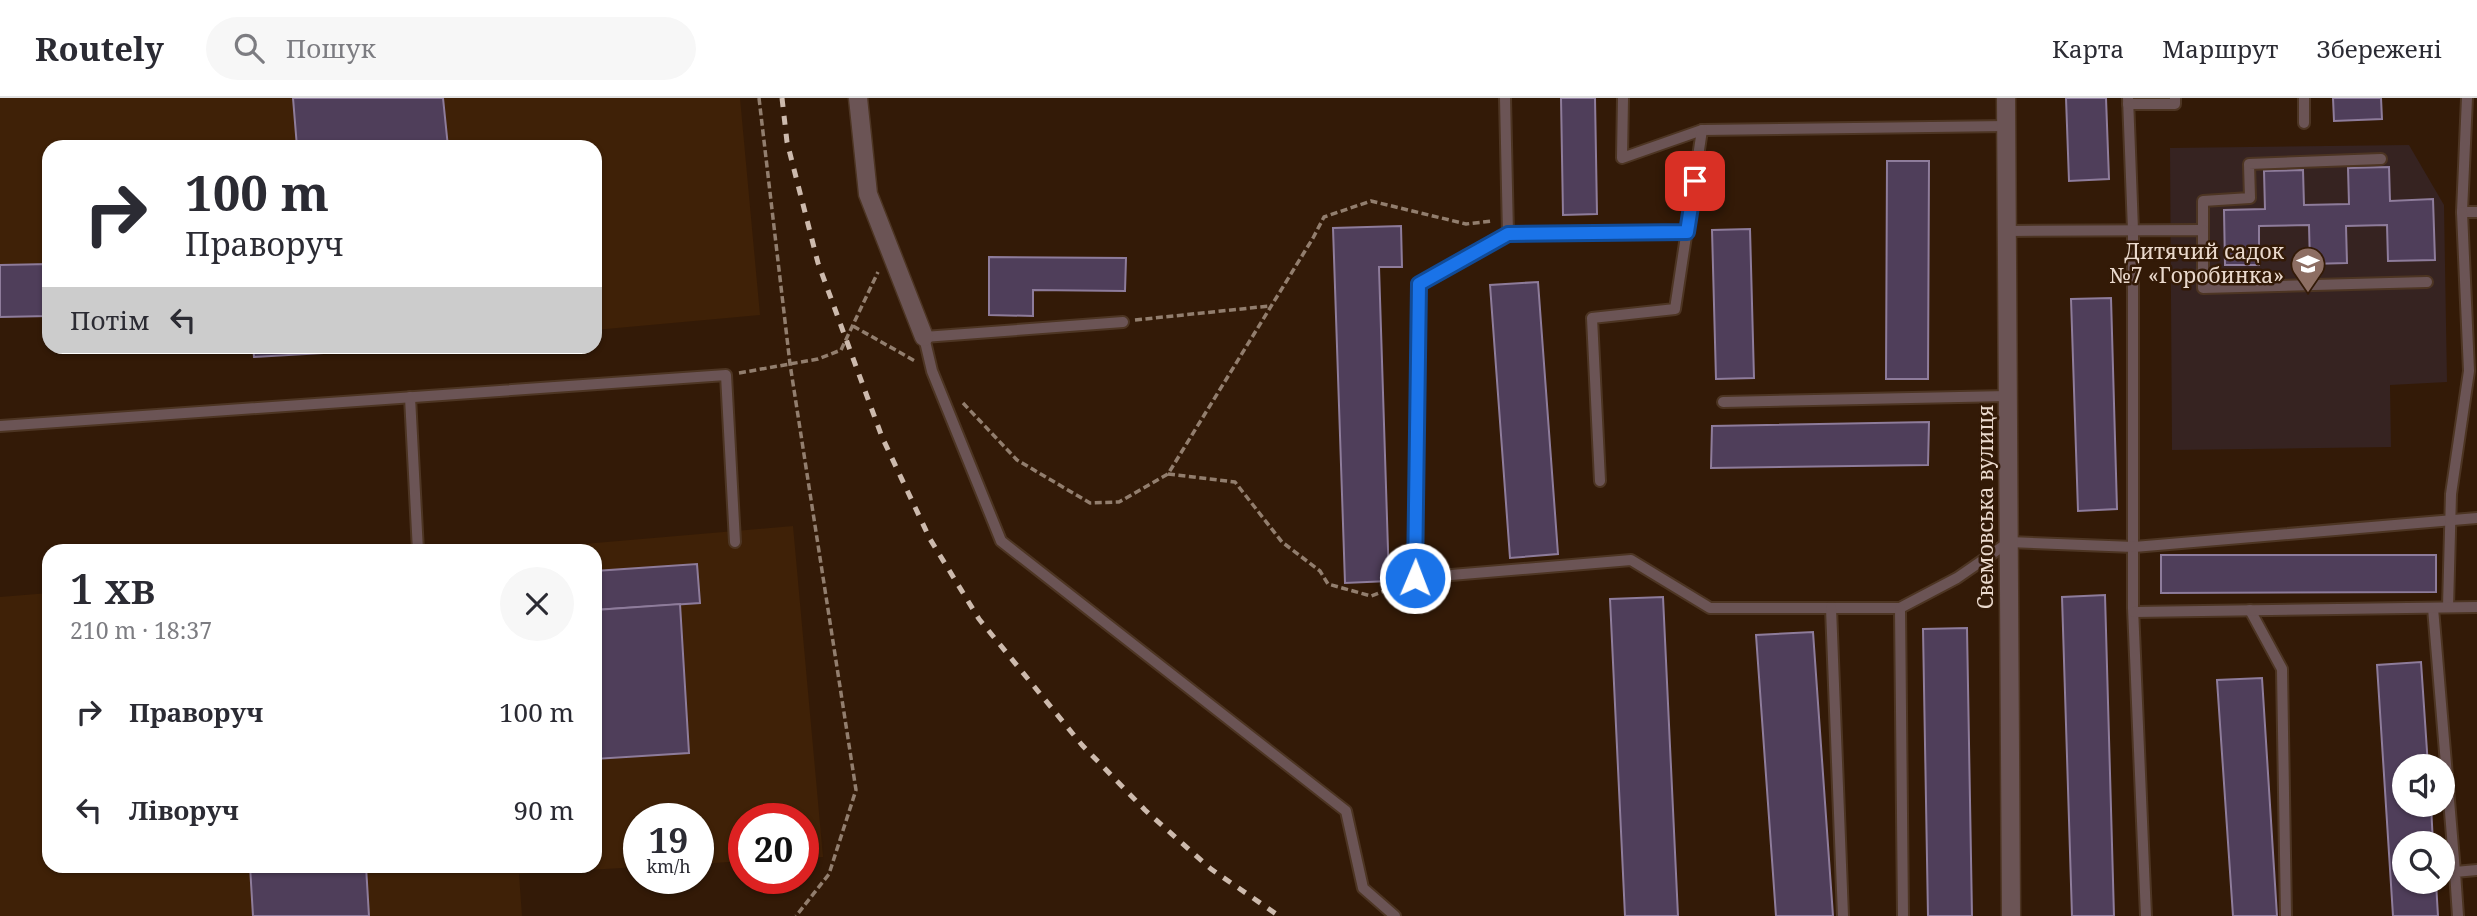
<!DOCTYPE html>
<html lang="uk">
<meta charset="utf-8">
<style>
body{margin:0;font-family:"Noto Serif",serif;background:#f7f7f7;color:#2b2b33;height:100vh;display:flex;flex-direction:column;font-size:26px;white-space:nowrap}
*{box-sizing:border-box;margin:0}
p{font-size:23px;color:#7c7c81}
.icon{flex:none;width:38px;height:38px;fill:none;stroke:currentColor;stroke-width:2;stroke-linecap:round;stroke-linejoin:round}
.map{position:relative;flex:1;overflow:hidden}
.details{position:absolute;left:42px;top:446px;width:560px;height:329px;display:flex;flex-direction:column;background:#fff;border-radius:21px;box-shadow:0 2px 5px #0004}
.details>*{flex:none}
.hud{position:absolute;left:42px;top:42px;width:560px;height:214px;border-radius:21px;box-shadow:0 2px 5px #0004;background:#fff;color:#2b2b33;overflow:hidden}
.tools{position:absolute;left:2392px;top:656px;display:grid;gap:14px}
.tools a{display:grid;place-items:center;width:63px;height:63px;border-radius:50%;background:#fff;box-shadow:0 2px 5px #0004;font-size:35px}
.speed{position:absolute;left:623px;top:705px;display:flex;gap:14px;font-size:35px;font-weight:700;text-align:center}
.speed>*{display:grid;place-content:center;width:91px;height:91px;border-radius:50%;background:#fff;box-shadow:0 2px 5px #0004;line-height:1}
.speed small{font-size:18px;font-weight:400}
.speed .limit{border:10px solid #d22;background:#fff;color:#111}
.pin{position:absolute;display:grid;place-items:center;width:60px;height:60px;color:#fff;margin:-30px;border-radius:14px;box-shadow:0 4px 10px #0006}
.me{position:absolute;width:77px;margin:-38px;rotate:1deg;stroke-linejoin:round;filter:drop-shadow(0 0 5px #0008)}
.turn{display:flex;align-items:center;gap:24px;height:147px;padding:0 28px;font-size:32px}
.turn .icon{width:91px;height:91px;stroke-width:2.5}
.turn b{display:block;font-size:49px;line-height:60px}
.then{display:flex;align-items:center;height:66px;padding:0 28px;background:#0003;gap:14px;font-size:26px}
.round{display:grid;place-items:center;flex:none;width:74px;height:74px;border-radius:37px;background:#f7f7f7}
.head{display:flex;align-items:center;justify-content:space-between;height:119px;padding:0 28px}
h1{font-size:42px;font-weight:600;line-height:52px}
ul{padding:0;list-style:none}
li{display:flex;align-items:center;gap:21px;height:98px;padding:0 28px}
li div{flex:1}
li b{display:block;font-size:26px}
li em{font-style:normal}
header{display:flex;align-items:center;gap:42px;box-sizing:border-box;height:98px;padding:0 35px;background:#fff;border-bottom:2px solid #e1e1e2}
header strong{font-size:33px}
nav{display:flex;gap:38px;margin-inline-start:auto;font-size:24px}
.search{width:490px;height:63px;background:#f7f7f7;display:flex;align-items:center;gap:18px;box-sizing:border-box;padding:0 24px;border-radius:38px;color:#7c7c81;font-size:26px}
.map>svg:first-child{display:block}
.built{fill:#3f2107}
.education{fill:#362321}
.building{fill:#4f3e5a;stroke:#8e7c9b;stroke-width:2}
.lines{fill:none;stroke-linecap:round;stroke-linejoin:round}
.service-casing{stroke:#4d3523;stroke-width:14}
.minor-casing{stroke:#4d3523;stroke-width:21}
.path{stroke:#927e6e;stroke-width:3.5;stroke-dasharray:7 3.5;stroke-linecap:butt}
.service{stroke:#6b5455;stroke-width:10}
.minor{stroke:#6b5455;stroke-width:18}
.rail{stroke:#cdbaad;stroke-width:5;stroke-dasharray:9 9;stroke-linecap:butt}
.route-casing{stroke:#114b97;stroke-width:18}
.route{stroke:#1a73e8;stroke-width:12}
.labels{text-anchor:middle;stroke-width:5;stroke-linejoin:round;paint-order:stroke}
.poi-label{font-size:21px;fill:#ead9cd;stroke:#331a07;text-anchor:end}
.street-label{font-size:21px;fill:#ead9cd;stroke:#331a07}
</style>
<header>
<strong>Routely</strong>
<div class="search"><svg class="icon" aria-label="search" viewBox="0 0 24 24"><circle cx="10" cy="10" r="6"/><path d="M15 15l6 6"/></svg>Пошук</div>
<nav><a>Карта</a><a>Маршрут</a><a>Збережені</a></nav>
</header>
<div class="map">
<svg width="2477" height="818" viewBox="0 0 2477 818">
<rect width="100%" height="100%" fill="#331a07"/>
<!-- built -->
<g class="built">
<polygon points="0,0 740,0 760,217 595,232 595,49 49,49 49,218 0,219"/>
<polygon points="253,249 406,249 254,259"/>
<polygon points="793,428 823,759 803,760 803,721 744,721 744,763 698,766 698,721 639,721 639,769 519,776 522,818 0,818 0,499 49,495 49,768 595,768 595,453 503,453"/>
</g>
<!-- education -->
<polygon class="education" points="2409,47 2444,107 2447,284 2390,287 2391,349 2172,352 2170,50"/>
<!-- building -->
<g class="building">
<polygon points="293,0 443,0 448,49 297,49"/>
<polygon points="1561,0 1595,0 1597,116 1563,117"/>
<polygon points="2066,0 2106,0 2109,81 2069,83"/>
<polygon points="2333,0 2381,0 2382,21 2334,23"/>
<polygon points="1887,63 1929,63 1928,281 1886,281"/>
<polygon points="2389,69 2390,103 2433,101 2435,162 2388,163 2387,127 2346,128 2347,165 2310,166 2309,127 2259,128 2259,167 2225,167 2224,112 2265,111 2264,73 2303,72 2304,107 2349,106 2348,70"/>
<polygon points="1401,128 1402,169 1379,169 1389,483 1345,485 1333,130"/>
<polygon points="1750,131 1754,280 1716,281 1712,132"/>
<polygon points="989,159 1126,160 1125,193 1033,192 1033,218 989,217"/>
<polygon points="49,166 49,218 0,219 0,167"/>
<polygon points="1538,184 1558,456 1510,460 1490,187"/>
<polygon points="2111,200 2117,411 2078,413 2071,201"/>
<polygon points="253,248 339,248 340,254 254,259"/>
<polygon points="1929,324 1928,367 1711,370 1712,328"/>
<polygon points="2161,457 2436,457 2436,494 2161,495"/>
<polygon points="697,466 700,505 595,512 595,473"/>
<polygon points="2105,497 2114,818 2072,818 2062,499"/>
<polygon points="1663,499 1678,818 1625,818 1610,501"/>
<polygon points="680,506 689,655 595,661 595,512"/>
<polygon points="1967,530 1972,818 1928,818 1923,531"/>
<polygon points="1813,534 1833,818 1776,818 1756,537"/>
<polygon points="2421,564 2428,668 2404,668 2404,707 2431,707 2433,746 2404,746 2404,784 2436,784 2438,818 2393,818 2377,567"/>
<polygon points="2262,580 2277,818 2233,818 2217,582"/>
<polygon points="250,768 366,768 369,818 253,818"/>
</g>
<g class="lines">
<!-- service casing -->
<g class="service-casing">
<g id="service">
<polyline points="1505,0 1508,136"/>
<polyline points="1623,0 1622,60 1702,32 2007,28"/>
<polyline points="2128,0 2133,132 2133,510 2146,818"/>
<polyline points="2304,0 2304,25"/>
<polyline points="2467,0 2462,114 2477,114"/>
<polyline points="2128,6 2175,6 2175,0"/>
<polyline points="2203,132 2203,103 2250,100 2249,66 2381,61"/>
<polyline points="2007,133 2203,132 2203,190 2427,184"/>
<polyline points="1687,134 1508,136 1419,186 1415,480 1631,462 1710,510 1900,510 1957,480 2009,444 2134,449 2477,420"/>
<polyline points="1123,224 924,239 932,273 1001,443 1346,713 1363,790 1395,818"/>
<polyline points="410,299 418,453"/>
<polyline points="1723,304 2008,298"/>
<polyline points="0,328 726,277 735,444"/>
<polyline points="1600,383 1592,220 1675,211 1702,32"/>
<polyline points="2448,509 2451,396 2469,273 2462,114"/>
<polyline points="1831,510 1843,818"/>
<polyline points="1900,510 1903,818"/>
<polyline points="2433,510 2455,774"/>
<polyline points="2250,512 2282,571 2286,818"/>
<polyline points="2134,514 2477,509"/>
<polyline points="2458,818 2455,774 2477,772"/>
</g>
</g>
<!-- minor casing -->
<g class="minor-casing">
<g id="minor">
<polyline points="858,0 868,96 924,239"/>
<polyline points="2006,0 2011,818"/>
</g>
</g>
<!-- path -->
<g class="path">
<polyline points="759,0 790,266 856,692 829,776 796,818"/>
<polyline points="1135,222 1270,208"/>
<polyline points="853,228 915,263"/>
<polyline points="739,275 818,261 841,252 878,174"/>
<polyline points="963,305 1017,362 1090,405 1119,404 1168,376 1313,140 1324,119 1371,103 1466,126 1492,123"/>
<polyline points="1168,376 1235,384 1282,444 1320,473 1328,486 1371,498 1402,486"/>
</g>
<!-- service -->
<use href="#service" class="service"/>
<!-- minor -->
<use href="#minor" class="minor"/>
<!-- rail -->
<polyline class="rail" points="782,0 787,44 818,165 882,339 930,441 979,521 1082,647 1145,712 1211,771 1279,818"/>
</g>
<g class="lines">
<!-- route casing -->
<g class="route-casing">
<polyline id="route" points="1415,480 1419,186 1508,136 1687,134 1695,83"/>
</g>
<!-- route -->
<use href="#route" class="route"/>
</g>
<!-- icons -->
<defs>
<g id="school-pin" transform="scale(1.75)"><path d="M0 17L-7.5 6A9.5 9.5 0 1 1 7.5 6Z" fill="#8d6e63" stroke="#331a07"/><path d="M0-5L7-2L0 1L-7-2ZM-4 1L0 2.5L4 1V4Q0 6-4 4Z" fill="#fff"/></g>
</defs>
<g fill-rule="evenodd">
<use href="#school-pin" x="2308" y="166"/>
</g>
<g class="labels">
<!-- poi labels -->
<g class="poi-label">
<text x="2284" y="161">Дитячий садок<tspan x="2284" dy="24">№7 «Горобинка»</tspan></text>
</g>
<!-- street labels -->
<g class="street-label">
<text transform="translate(1986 409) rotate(-90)" y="7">Свемовська вулиця</text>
</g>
</g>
</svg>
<div class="tools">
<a><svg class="icon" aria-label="sound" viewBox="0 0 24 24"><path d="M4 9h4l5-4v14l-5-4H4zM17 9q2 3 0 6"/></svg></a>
<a><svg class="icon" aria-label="search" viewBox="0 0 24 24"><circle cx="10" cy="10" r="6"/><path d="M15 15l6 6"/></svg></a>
</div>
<div class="speed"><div>19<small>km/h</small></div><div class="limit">20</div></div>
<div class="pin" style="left:1695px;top:83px;background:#d93025"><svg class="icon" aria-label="arrive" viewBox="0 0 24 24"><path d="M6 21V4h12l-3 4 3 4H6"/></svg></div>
<svg class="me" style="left:1415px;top:480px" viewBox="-20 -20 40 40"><circle r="17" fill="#1a73e8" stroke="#fff" stroke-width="3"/><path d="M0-11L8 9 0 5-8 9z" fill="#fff"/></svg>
<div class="hud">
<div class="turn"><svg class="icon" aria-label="right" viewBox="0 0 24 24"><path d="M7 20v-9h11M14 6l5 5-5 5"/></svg><div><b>100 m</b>Праворуч</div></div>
<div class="then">Потім<svg class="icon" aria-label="left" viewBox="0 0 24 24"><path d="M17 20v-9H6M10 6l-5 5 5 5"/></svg></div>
</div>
<section class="details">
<div class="head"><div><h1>1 хв</h1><p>210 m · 18:37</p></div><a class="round"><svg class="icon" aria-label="close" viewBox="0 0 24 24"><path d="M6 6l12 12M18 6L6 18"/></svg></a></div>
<ul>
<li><svg class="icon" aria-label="right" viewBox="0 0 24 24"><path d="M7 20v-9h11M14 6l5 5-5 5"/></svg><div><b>Праворуч</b></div><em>100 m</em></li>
<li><svg class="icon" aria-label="left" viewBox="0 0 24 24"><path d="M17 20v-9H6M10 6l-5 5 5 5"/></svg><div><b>Ліворуч</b></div><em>90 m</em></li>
</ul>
</section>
</div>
